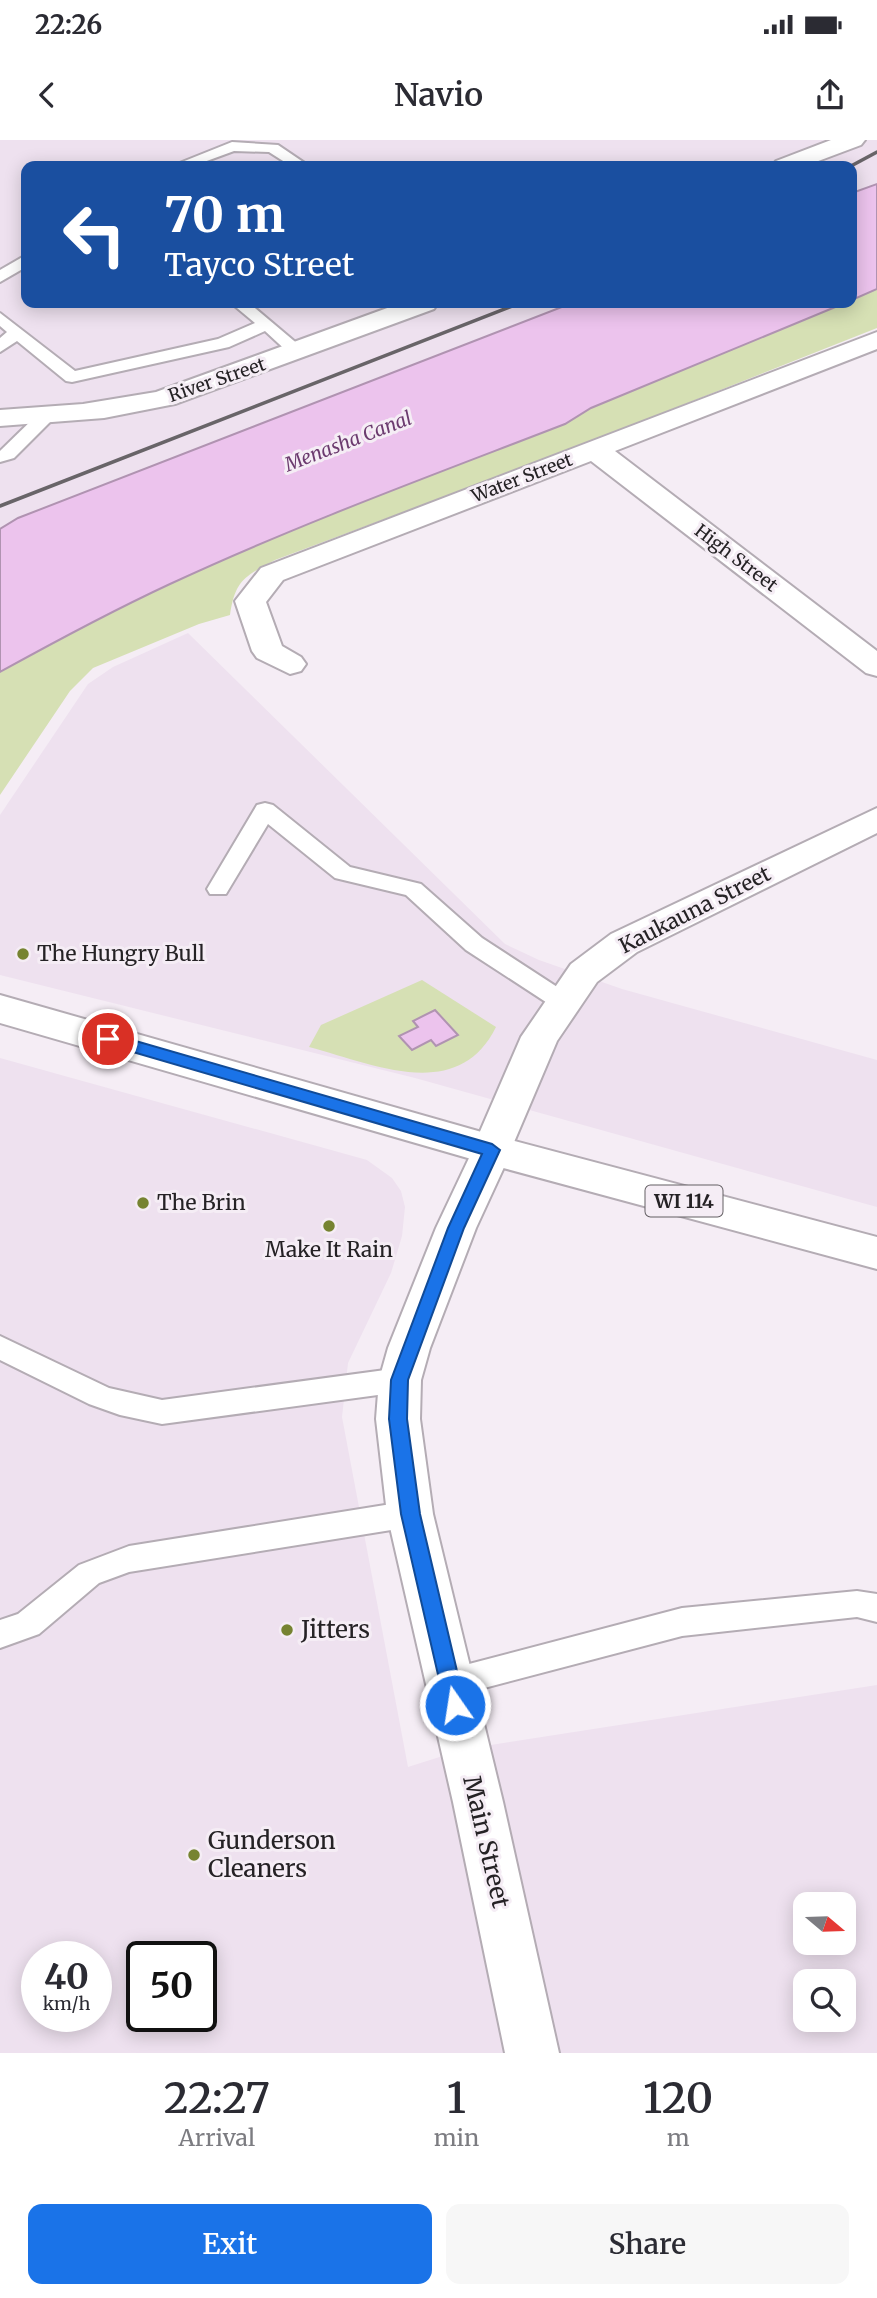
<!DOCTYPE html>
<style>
body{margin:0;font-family:Merriweather,serif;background:#f7f7f7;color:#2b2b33;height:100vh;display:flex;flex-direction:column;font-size:26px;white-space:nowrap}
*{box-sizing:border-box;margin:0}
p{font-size:23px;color:#7c7c81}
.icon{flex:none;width:38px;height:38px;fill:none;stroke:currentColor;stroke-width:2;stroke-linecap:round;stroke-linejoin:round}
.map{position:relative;height:1913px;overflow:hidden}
.drawer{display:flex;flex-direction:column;background:#fff;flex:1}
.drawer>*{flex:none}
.guide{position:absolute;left:21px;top:21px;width:836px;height:147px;border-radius:14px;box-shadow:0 4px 18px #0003;background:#1a4fa0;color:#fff;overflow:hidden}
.needle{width:46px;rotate:109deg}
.fabs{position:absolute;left:793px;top:1752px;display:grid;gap:14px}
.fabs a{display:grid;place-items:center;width:63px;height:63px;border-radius:14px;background:#fff;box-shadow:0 4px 18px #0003;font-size:35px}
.speed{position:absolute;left:21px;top:1801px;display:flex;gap:14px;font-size:35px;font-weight:700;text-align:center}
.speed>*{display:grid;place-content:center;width:91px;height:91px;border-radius:50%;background:#fff;box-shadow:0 4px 18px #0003;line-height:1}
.speed small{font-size:18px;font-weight:400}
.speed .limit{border:4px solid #111;border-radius:10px;background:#fff;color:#111}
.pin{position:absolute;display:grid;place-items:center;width:60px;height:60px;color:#fff;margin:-30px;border:4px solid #fff;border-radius:50%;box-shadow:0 2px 7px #0007}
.me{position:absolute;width:77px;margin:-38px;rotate:347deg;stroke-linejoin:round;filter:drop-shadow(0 0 5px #0008)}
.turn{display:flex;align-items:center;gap:24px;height:147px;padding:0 28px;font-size:32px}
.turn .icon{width:91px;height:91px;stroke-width:2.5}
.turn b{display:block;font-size:49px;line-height:60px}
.eta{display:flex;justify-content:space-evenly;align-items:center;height:119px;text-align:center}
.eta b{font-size:42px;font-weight:600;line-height:49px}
.button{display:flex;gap:14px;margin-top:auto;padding:14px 28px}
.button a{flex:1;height:80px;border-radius:14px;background:#1a73e8;color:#fff;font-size:28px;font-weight:600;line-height:80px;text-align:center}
.button a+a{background:#f7f7f7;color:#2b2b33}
.status{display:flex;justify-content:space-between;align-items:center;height:49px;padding:0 35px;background:#fff;direction:ltr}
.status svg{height:19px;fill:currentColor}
header{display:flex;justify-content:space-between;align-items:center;height:91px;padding:0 28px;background:#fff;font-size:32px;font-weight:600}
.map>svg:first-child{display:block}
.built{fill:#eee1ef;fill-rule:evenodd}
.green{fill:#d6e0b4}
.water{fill:#ecc3ed;stroke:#b093b1;stroke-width:2}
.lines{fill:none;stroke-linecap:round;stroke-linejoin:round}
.service-casing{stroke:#b4acb4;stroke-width:4}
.minor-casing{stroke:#b4acb4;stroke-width:4}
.secondary-casing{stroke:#b4acb4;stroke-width:4}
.primary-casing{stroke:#b4acb4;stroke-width:4}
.service{fill:#fff;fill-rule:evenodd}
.minor{fill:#fff;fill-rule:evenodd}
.secondary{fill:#fff;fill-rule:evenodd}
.primary{fill:#fff;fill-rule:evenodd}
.rail{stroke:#686468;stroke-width:3.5}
.route{fill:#1a73e8;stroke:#114b97;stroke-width:2}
.poi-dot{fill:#768331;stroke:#f5edf5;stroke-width:2.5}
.labels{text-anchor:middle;stroke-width:6;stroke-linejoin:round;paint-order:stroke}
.far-street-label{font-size:18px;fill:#252225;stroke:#f5edf5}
.far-water-label{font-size:19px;font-style:italic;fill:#6c3b6f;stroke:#f5edf5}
.shield{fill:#f5edf5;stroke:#635f63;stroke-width:2}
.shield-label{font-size:19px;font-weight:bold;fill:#252225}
.street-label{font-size:21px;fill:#252225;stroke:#f5edf5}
.poi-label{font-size:21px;fill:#252225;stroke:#f5edf5;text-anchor:start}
.near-poi-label{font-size:24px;fill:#252225;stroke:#f5edf5;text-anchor:start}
.near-street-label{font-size:24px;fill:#252225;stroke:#f5edf5}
</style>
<div class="status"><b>22:26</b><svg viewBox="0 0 49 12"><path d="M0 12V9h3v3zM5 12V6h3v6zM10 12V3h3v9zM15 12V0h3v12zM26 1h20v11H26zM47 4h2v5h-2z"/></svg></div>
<header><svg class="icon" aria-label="back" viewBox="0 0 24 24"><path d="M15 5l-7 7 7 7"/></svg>Navio<svg class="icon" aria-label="share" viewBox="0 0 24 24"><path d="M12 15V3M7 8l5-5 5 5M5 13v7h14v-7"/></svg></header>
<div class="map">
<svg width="877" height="1913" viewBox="0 0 877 1913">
<rect width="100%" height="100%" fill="#f5edf5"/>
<!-- built -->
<g class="built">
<polygon points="0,0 877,0 877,44 852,53 852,26 26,26 26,163 572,163 18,378 0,389"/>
<polygon points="188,493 505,804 539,820 622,849 877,920 877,1067 415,938 0,835 0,675 88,544 113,527"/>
<path d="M0,918L367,1020L392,1038L401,1051L405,1067L402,1096L391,1133L348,1223L342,1277L408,1627L465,1609L877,1545V1913H0ZM805,1764H844V1802H805ZM37,1816H96V1876H37ZM142,1816H201V1876H142ZM805,1841H844V1880H805Z"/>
</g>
<!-- green -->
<g class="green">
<path d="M877,149V188L556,315L275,420C245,436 235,440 230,475L199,484L93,528L70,551L0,655V532C56,501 112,471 170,444C299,384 433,335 565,284L591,268L845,163H852V160Z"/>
<path d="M422,840L496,887C458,964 373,924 309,907L321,885Z"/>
</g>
<!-- water -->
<g class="water">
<polygon points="877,44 877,149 852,160 852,53"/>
<path d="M572,163H845L591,268L565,284C433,335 299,384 170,444C112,471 56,501 0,532V389L18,378Z"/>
<polygon points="435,870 458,895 436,906 431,900 412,910 399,896 418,887 413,881"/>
</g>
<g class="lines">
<!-- service casing -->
<g class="service-casing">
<g id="service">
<polygon points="232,2 278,5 309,26 291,26 269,12 234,11 193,26 172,26"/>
<polygon points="26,115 26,127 0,142 0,130"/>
<polygon points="231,163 249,163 306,211 297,216 291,215 265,191 229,207 72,242 66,241 17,201 0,212 0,198 7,192 0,186 0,173 75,231 218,199 255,183"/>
<polygon points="45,272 54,277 51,281 14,318 0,322 0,311 39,273"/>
<polygon points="265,663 273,665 350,727 421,744 482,798 571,856 575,862 571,868 563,871 555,868 466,810 406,755 335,738 268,684 226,754 210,754 207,749 257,665"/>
<polygon points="0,1196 109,1248 162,1260 400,1228 410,1232 414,1240 410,1248 400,1252 162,1284 120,1275 89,1264 0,1220"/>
<polygon points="410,1361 420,1365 424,1374 420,1383 410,1387 129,1432 99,1443 39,1494 0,1508 0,1480 18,1474 79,1425 129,1406"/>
<polygon points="857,1451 877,1454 877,1482 857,1477 682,1496 450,1557 439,1553 435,1543 439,1533 450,1529 682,1468"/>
</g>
</g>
<!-- minor casing -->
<g class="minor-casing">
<g id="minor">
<polygon points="831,0 865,0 861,5 805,26 772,26 776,21"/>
<polygon points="401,163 438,163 434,169 175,264 104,278 0,286 0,270 83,264 156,252"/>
<polygon points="877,192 877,209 615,311 877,511 877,536 866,533 591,321 283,440 266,462 282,506 301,517 306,524 301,531 290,534 257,518 252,511 235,461 261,428"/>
<polygon points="877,668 877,693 637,812 597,842 557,901 506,1021 492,1025 478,1021 472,1010 521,897 571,824 611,794"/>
</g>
</g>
<!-- secondary casing -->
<g class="secondary-casing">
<polygon id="secondary" points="492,995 506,999 512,1010 476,1088 430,1208 421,1240 420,1279 433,1374 503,1662 559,1913 505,1913 453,1662 387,1374 376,1279 379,1240 388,1208 436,1088 478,999"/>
</g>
<!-- primary casing -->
<g class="primary-casing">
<polygon id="primary" points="0,855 492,995 877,1097 877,1129 492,1025 0,883"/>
</g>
<!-- service -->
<use href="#service" class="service"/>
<!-- minor -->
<use href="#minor" class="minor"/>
<!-- secondary -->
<use href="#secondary" class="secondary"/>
<!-- primary -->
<use href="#primary" class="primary"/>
<!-- rail -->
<g class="rail">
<polyline points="851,26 877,12"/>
<polyline points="0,366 520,163"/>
</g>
</g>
<!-- route -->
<polygon class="route" points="108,893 492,1004 500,1010 464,1088 408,1240 407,1279 420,1374 465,1565 462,1572 455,1574 448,1572 445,1565 401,1374 389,1279 391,1240 448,1088 482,1014 102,903 102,895"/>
<!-- markers -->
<g class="poi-dot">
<circle cx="23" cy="814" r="7"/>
<circle cx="143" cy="1063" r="7"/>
<circle cx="329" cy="1086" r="7"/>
<circle cx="287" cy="1490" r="7"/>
<circle cx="194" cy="1715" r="7"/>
</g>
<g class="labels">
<!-- far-street labels -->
<g class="far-street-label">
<text transform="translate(217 240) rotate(-19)" y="6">River Street</text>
<text transform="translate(522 338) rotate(-21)" y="6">Water Street</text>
<text transform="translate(736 418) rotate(37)" y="6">High Street</text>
</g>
<!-- far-water labels -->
<g class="far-water-label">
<text transform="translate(348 301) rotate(-21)" y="7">Menasha Canal</text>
</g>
<!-- shield labels -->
<rect class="shield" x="645.5" y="1045.5" width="77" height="31" rx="5"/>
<g class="shield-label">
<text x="684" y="1068">WI 114</text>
</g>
<!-- street labels -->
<g class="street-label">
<text transform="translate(695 770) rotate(-27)" y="7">Kaukauna Street</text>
</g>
<!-- poi labels -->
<g class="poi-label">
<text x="37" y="821">The Hungry Bull</text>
<text x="157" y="1070">The Brin</text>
<text x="329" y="1117" text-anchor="middle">Make It Rain</text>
</g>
<!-- near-poi labels -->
<g class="near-poi-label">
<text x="301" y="1498">Jitters</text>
<text x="208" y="1709">Gunderson<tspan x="208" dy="28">Cleaners</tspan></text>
</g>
<!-- near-street labels -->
<g class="near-street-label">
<text transform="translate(486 1702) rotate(77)" y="8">Main Street</text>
</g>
</g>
</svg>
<div class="fabs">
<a><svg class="needle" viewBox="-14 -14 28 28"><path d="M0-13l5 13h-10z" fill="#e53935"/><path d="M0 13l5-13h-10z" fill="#7c7c81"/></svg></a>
<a><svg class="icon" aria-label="search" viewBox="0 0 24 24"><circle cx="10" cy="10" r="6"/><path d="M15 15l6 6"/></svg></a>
</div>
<div class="speed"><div>40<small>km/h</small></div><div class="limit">50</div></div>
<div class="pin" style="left:108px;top:899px;background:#d93025"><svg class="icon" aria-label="arrive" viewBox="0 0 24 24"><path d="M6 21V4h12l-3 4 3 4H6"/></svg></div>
<svg class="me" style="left:455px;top:1565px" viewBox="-20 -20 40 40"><circle r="17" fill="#1a73e8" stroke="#fff" stroke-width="3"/><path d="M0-11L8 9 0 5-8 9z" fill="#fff"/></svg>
<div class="guide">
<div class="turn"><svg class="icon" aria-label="left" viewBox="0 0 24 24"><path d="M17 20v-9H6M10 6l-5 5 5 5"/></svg><div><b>70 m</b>Tayco Street</div></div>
</div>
</div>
<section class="drawer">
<div class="eta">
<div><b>22:27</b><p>Arrival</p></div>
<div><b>1</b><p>min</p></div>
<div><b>120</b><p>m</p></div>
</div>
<div class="button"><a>Exit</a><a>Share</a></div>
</section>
